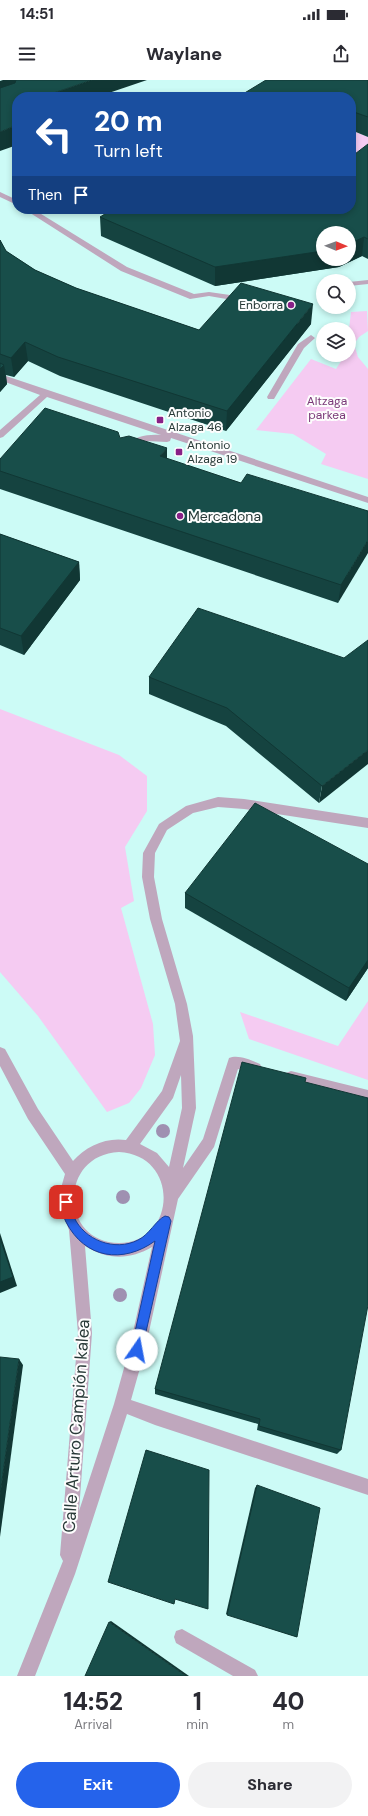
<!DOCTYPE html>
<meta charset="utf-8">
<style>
body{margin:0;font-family:"DM Sans",sans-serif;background:#f2f2f3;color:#2b2b33;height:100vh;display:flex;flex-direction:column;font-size:15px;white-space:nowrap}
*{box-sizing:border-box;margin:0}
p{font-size:13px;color:#7c7c81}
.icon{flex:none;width:22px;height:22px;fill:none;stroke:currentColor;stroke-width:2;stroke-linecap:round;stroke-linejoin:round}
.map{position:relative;height:1596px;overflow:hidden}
.panel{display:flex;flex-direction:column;background:#fff;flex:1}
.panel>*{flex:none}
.guide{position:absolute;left:12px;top:12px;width:344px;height:122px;border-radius:16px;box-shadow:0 2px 6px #0003;background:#1a4fa0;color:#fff;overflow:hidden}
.needle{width:26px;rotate:91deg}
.controls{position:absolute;left:316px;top:146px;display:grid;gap:8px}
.controls a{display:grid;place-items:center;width:40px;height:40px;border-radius:50%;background:#fff;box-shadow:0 2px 6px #0003;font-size:20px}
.pin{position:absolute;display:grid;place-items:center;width:34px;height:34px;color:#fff;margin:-17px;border-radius:8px;box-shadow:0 2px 6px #0006}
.me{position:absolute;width:44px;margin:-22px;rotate:12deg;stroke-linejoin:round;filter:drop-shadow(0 0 3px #0008)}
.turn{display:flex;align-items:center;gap:14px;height:84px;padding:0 16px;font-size:18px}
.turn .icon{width:52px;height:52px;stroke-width:2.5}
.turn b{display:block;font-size:28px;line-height:34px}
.then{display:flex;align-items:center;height:38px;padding:0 16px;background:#0003;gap:8px;font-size:15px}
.eta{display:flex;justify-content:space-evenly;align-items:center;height:68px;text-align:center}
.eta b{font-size:24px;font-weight:800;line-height:28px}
.button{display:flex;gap:8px;margin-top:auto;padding:8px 16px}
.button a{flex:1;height:46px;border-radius:24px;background:#2563eb;color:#fff;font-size:16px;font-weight:800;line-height:46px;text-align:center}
.button a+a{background:#f2f2f3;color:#2b2b33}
.status{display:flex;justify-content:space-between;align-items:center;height:28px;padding:0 20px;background:#fff;direction:ltr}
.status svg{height:11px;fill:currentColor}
header{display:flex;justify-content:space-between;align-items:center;height:52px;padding:0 16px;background:#fff;font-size:18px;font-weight:800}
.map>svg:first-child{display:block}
.green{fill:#f5cbf2}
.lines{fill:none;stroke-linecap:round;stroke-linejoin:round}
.minor{fill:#bfa7bd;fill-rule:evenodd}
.tree{fill:#9f90b1}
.wall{fill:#154340}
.shaded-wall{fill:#113734}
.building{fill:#184e4a;stroke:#113734}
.route{fill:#2563eb;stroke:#184099}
.poi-dot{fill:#882087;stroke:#fdfdfd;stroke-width:1.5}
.labels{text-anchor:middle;stroke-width:4;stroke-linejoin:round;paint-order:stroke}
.far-poi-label{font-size:12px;fill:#273937;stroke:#fdfdfd;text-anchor:start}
.far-park-label{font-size:12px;fill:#7a3978;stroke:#fdfdfd}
.poi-label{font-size:14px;fill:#273937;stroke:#fdfdfd;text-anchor:start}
.near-street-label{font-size:17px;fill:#273937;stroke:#fdfdfd}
</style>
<div class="status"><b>14:51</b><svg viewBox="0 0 49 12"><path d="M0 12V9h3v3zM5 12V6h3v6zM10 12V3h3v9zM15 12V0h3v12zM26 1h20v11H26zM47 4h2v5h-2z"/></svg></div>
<header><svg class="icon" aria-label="menu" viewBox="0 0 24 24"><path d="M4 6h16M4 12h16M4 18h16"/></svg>Waylane<svg class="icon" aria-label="share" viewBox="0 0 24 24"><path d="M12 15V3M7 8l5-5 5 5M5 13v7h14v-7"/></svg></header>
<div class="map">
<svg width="368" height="1596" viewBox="0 0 368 1596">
<rect width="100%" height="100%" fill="#ccfbf6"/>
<!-- green -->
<g class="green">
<polygon points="351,50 368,57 368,81 351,93"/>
<polygon points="367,231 368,251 359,257 354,264 358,277 368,289 368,399 321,384 326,374 293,354 256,350 311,279 336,289 345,275 349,275 349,249 351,232"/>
<polygon points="0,629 119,675 147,696 147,731 125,767 134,821 121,828 153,944 155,975 141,1008 129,1023 107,1032 38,936 0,892"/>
<polygon points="368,921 368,1000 249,959 240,932 338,966"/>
</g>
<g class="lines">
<!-- minor -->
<g class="minor">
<polygon points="0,112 17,120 17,125 0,117"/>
<polygon points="24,129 33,129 127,187 194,214 209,212 237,216 243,215 247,217 238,221 209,216 190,219 121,191"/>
<polygon points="368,200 368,204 349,206 349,202"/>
<polygon points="311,255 315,258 304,268 274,319 268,319 267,317 298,264"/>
<path d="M0,294L368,417V423L171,358L170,361L167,362L146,361L140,363L132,369H126V365C135,356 148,354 161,355L47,317L3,357L0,358V350L40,315L0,300Z"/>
<path d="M218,717L244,719L368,738V748L244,729L218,727L193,733L167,750L155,773L154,797L162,839L187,924L193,956L196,1028L183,1088L203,1059L229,978C238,974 251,980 260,984L262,988L260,992L255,994L238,989L214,1067L178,1119L145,1270L131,1320L368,1399V1415L155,1345L127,1334L75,1494L35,1596H17L63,1481L60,1475L78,1253L69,1150L62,1133L60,1123L61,1108L65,1094L28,1039L0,986V967L5,969L38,1029L73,1081C86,1066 106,1057 126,1060L162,1011L180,961L175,924L150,839L142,797L143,773L159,744L186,726ZM181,995L182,1028L169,1087L157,1073L140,1064L173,1018ZM119,1072C180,1075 177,1163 119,1163C60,1163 58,1075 119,1072ZM85,1166C107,1180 130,1180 152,1167L129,1270L114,1324L79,1431L92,1253Z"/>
<polygon points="291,991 368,1010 368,1022 286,1001 284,997 286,993"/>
<polygon points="182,1549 255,1590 258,1596 233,1596 176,1563 174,1557 176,1551"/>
</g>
</g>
<!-- trees -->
<g class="tree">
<circle cx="163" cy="1051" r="7"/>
<circle cx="123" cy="1117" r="7"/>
<circle cx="120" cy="1215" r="7"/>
</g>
<!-- wall -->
<g class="wall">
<polygon points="368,0 368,57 351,50 351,17 238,17"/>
<polygon points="368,64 368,179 362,176 339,187 215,206 101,156 100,137 351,129"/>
<polygon points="0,160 6,171 35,190 76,208 199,250 311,244 226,351 60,296 28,281 14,297 6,295 7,304 0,312"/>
<polygon points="120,358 167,379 241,403 368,431 338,523 0,409 0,379"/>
<polygon points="0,454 79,482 80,500 24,575 0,565"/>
<polygon points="344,578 319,723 226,646 149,614 149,597"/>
<polygon points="368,784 368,888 346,921 185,828 185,813"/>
<polygon points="305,1002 341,1370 337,1374 257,1350 258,1344 155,1314 155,1309"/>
<polygon points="257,1405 297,1557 226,1534 255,1408"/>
</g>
<!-- shaded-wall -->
<g class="shaded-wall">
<polygon points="3,0 55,0 0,20 0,1"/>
<polygon points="92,0 147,0 97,17 42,17"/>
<polygon points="17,45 17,65 0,71 0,52"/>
<polygon points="364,157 362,176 339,187 215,206 215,187 323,171 323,179 349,179 349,164"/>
<polygon points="313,224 311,244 226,351 227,331"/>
<polygon points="25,262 28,281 14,297 11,278"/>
<polygon points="4,285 7,304 0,312 0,289"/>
<polygon points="167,368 167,387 160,376"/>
<polygon points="368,460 368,473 338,523 341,505"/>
<polygon points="79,482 80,500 24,575 21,556"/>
<polygon points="368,670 368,684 319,723 322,706"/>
<polygon points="368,880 368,888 346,921 349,908"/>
<polygon points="0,1153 17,1206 0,1213"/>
<polygon points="19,1279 23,1285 0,1457 0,1415"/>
<polygon points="111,1541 189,1596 186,1596 109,1542"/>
</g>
<!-- building -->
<g class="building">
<polygon points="16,0 92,0 42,17 17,17 17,45 0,52 0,8 15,3"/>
<polygon points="266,0 368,0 368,37 351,31 351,17 312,17 309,16 307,17 238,17"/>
<polygon points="368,64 368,159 364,157 349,164 349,153 323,153 323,171 215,187 100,137 113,129 351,129 351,77"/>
<polygon points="0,160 6,171 35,190 76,208 199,250 241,203 313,224 227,331 58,277 25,262 11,278 0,274"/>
<polygon points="0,283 4,285 0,289"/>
<polygon points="45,328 118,352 120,358 129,356 167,368 160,376 241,403 247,394 368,431 368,460 341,505 0,391 0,379"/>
<polygon points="0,454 79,482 21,556 0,548"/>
<polygon points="198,528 344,578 368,560 368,670 322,706 227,628 149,597"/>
<polygon points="255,723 368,784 368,880 349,908 185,813"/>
<polygon points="242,982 306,998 305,1002 368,1018 368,1225 341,1370 259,1346 260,1339 155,1309"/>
<polygon points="0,1158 13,1197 0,1202"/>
<polygon points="0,1277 19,1279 0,1415"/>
<polygon points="146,1370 209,1390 208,1529 175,1519 174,1524 108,1502"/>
<polygon points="257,1405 320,1428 297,1557 227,1535"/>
<polygon points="109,1542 186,1596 85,1596"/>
</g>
<!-- route -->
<path class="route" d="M66,1117L70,1118C72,1124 72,1131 74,1137C84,1160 115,1172 138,1160C149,1155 156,1140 165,1136L169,1137L171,1141L141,1274L137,1276L133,1274L131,1270L155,1161C123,1184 85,1179 66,1142C63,1136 59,1125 62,1118Z"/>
<!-- markers -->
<g class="poi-dot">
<circle cx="291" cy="225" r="4"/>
<rect x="156" y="336" width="8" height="8" rx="2"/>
<rect x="175" y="368" width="8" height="8" rx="2"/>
<circle cx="180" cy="436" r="4"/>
</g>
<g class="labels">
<!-- far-poi labels -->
<g class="far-poi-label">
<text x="283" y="229" text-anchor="end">Enborra</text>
<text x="168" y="337">Antonio<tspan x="168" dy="14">Alzaga 46</tspan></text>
<text x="187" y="369">Antonio<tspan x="187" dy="14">Alzaga 19</tspan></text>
</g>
<!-- far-park labels -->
<g class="far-park-label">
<text x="327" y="325">Altzaga<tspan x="327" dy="14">parkea</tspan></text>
</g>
<!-- poi labels -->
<g class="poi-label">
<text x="188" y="441">Mercadona</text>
</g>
<!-- near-street labels -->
<g class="near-street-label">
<text transform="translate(76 1346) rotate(-86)" y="6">Calle Arturo Campión kalea</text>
</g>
</g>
</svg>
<div class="controls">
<a><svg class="needle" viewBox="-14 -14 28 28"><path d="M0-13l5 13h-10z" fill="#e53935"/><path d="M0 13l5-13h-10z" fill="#7c7c81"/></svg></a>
<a><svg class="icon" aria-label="search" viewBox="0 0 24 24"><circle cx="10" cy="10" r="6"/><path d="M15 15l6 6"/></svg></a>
<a><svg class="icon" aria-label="layers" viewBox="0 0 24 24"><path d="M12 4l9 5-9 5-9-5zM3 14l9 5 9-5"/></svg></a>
</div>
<div class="pin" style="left:66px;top:1122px;background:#d93025"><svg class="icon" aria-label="arrive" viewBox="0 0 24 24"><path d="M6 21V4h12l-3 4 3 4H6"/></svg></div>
<svg class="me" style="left:137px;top:1270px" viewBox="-20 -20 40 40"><circle r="19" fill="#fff"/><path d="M0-13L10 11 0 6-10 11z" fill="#2563eb"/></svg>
<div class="guide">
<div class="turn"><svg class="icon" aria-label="left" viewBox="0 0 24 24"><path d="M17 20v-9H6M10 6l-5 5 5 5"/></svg><div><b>20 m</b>Turn left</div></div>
<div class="then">Then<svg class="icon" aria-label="arrive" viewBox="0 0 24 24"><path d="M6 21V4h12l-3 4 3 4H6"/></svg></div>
</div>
</div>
<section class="panel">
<div class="eta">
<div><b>14:52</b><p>Arrival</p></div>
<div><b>1</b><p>min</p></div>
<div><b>40</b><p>m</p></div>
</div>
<div class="button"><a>Exit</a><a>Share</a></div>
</section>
